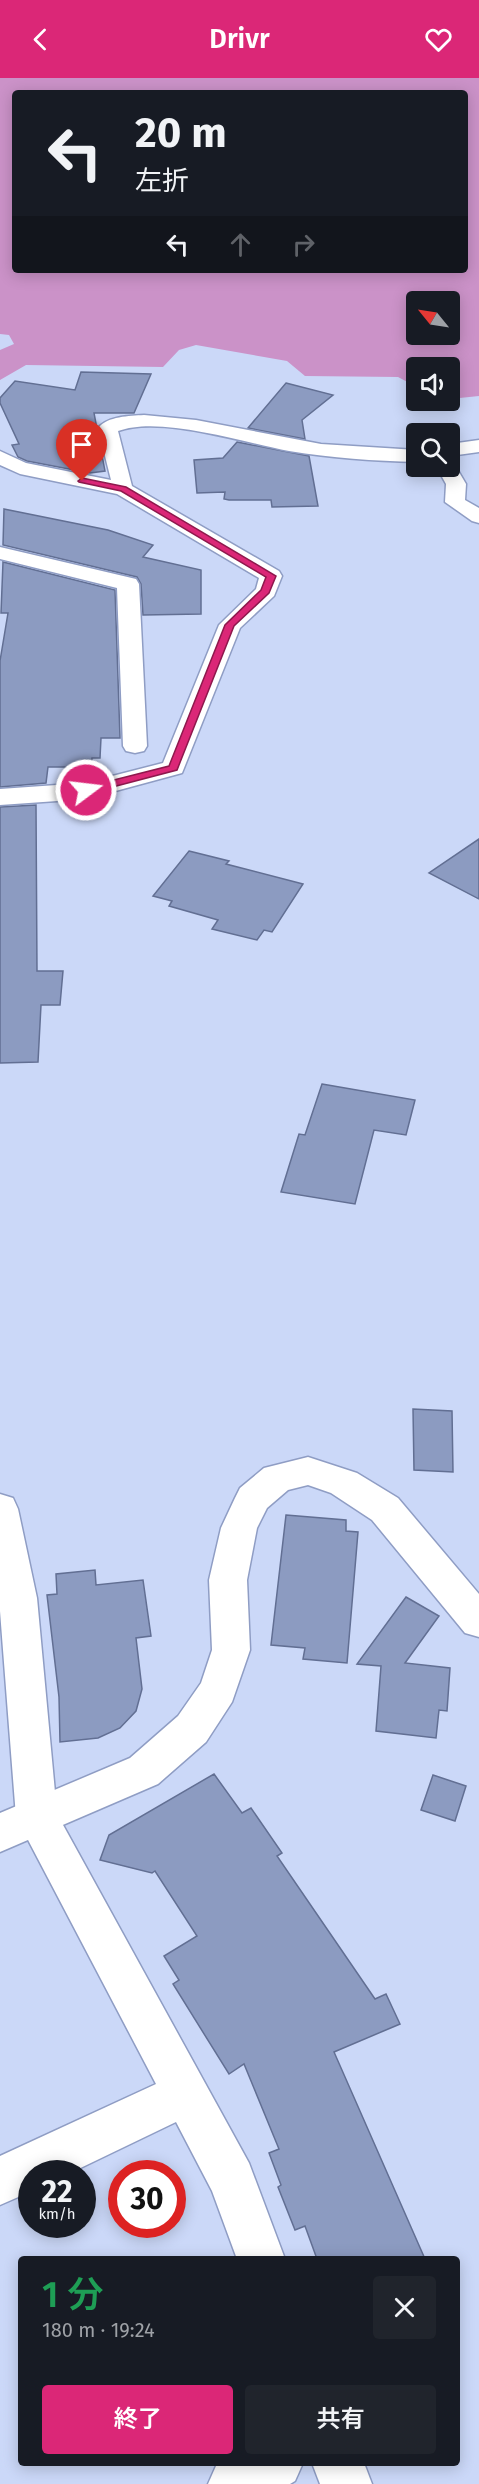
<!DOCTYPE html>
<html lang="ja">
<meta charset="utf-8">
<style>
body{margin:0;font-family:"Fira Sans","Noto Sans JP",sans-serif;background:#20242c;color:#f1f3f6;height:100vh;display:flex;flex-direction:column;font-size:22px;white-space:nowrap}
*{box-sizing:border-box;margin:0}
p{font-size:20px;color:#9ea1a6}
.icon{flex:none;width:33px;height:33px;fill:none;stroke:currentColor;stroke-width:2;stroke-linecap:round;stroke-linejoin:round}
.map{position:relative;flex:1;overflow:hidden}
.drawer{position:absolute;left:18px;top:2178px;width:442px;height:210px;display:flex;flex-direction:column;background:#171b24;border-radius:6px;box-shadow:0 3px 15px #0003}
.drawer>*{flex:none}
.hud{position:absolute;left:12px;top:12px;width:456px;height:183px;border-radius:6px;box-shadow:0 3px 15px #0003;background:#171b24;color:#f1f3f6;overflow:hidden}
.needle{width:39px;rotate:300deg}
.fabs{position:absolute;left:406px;top:213px;display:grid;gap:12px}
.fabs a{display:grid;place-items:center;width:54px;height:54px;border-radius:6px;background:#171b24;box-shadow:0 3px 15px #0003;font-size:30px}
.speed{position:absolute;left:18px;top:2082px;display:flex;gap:12px;font-size:30px;font-weight:700;text-align:center}
.speed>*{display:grid;place-content:center;width:78px;height:78px;border-radius:50%;background:#171b24;box-shadow:0 3px 15px #0003;line-height:1}
.speed small{font-size:15px;font-weight:400}
.speed .limit{border:9px solid #d22;background:#fff;color:#111}
.pin{position:absolute;display:grid;place-items:center;width:51px;height:51px;color:#fff;margin:-62px -26px;border-radius:50% 50% 50% 0;rotate:-45deg;box-shadow:0 0 6px #0007}
.pin .icon{rotate:45deg}
.me{position:absolute;width:66px;margin:-33px;rotate:75deg;stroke-linejoin:round;filter:drop-shadow(0 0 4px #0008)}
.turn{display:flex;align-items:center;gap:21px;height:126px;padding:0 24px;font-size:27px}
.turn .icon{width:78px;height:78px;stroke-width:2.5}
.turn b{display:block;font-size:42px;line-height:51px}
.lanes{display:flex;align-items:center;height:57px;padding:0 24px;background:#0003;justify-content:center;gap:30px;direction:ltr}
.lanes .off{opacity:.35}
.round{display:grid;place-items:center;flex:none;width:63px;height:63px;border-radius:6px;background:#20242c}
.head{display:flex;align-items:center;justify-content:space-between;height:102px;padding:0 24px}
h1{font-size:36px;font-weight:600;line-height:45px;color:#1e9e55}
.cta{display:flex;gap:12px;margin-top:auto;padding:12px 24px}
.cta a{flex:1;height:69px;border-radius:6px;background:#db2777;color:#fff;font-size:24px;font-weight:600;line-height:69px;text-align:center}
.cta a+a{background:#20242c;color:#f1f3f6}
header{display:flex;justify-content:space-between;align-items:center;height:78px;padding:0 24px;background:#db2777;color:#fff;font-size:27px;font-weight:600}
.map>svg:first-child{display:block}
.forest{fill:#cb92c8;fill-rule:evenodd}
.building{fill:#8c9bc1;stroke:#626f93;stroke-width:1.5}
.lines{fill:none;stroke-linecap:round;stroke-linejoin:round}
.street-casing{stroke:#8f9dc4;stroke-width:3}
.secondary-casing{stroke:#8f9dc4;stroke-width:3}
.street{fill:#fff;fill-rule:evenodd}
.secondary{fill:#fff;fill-rule:evenodd}
.route{fill:#db2777;stroke:#8e194d;stroke-width:1.5}
</style>
<header><svg class="icon" aria-label="back" viewBox="0 0 24 24"><path d="M15 5l-7 7 7 7"/></svg>Drivr<svg class="icon" aria-label="heart" viewBox="0 0 24 24"><path d="M12 20l-8-8c-3-5 5-10 8-4 3-6 11-1 8 4z"/></svg></header>
<div class="map">
<svg width="479" height="2406" viewBox="0 0 479 2406">
<rect width="100%" height="100%" fill="#cbd8f8"/>
<!-- forest -->
<path class="forest" d="M0,0H479V318L450,321V290H417V309L398,299L305,298L287,283L196,267L179,272L163,289L26,287L0,302V272L14,266L9,257L0,256ZM15,15H465V192H15ZM417,224H450V256H417Z"/>
<!-- building -->
<g class="building">
<polygon points="81,294 151,296 134,335 94,335 105,393 90,395 27,383 18,379 12,367 19,366 0,325 0,320 15,303 75,312"/>
<polygon points="286,305 333,317 302,342 305,361 248,350"/>
<polygon points="237,364 309,378 318,428 272,429 271,422 229,422 224,421 225,414 197,415 194,382 223,380"/>
<polygon points="4,431 108,452 153,467 143,479 201,492 201,536 143,537 141,506 137,499 3,467"/>
<polygon points="3,484 115,512 120,660 101,660 100,680 92,680 91,689 48,689 46,705 0,709 0,583 8,535 1,535"/>
<polygon points="36,727 37,893 63,893 60,927 41,927 38,984 0,985 0,729"/>
<polygon points="479,761 479,821 429,795"/>
<polygon points="189,773 229,783 226,786 303,806 272,854 264,852 257,862 212,851 218,842 169,828 172,823 153,818"/>
<polygon points="322,1006 415,1022 406,1057 374,1052 355,1126 281,1114 299,1056 305,1057"/>
<polygon points="413,1331 452,1333 453,1394 414,1392"/>
<polygon points="286,1437 346,1442 346,1453 358,1454 347,1585 303,1581 305,1570 271,1567"/>
<polygon points="95,1492 96,1507 143,1502 151,1558 136,1560 142,1611 136,1633 120,1650 98,1660 60,1664 59,1619 47,1517 57,1516 56,1496"/>
<polygon points="406,1519 439,1538 405,1585 450,1590 447,1633 439,1632 436,1660 376,1653 381,1588 357,1586"/>
<polygon points="214,1696 242,1735 251,1730 282,1775 277,1778 375,1921 386,1916 400,1946 334,1974 425,2181 317,2181 305,2148 295,2152 278,2109 281,2107 269,2075 279,2071 244,1986 229,1996 173,1906 179,1902 164,1878 197,1858 155,1793 152,1795 100,1782 109,1757"/>
<polygon points="433,1697 466,1708 455,1743 421,1732"/>
</g>
<g class="lines">
<!-- street casing -->
<g class="street-casing">
<g id="street">
<path d="M144,337L196,342L321,366L417,372V384C374,383 332,380 289,373C245,365 160,337 118,353L132,408L279,493L282,498L274,518L240,550L182,695L86,721L0,727V711L85,705L163,685L219,547L256,511L259,500L117,416L20,396L0,387V373L26,385L111,402L98,350C108,338 129,338 144,337Z"/>
<polygon points="479,362 479,374 450,378 450,366"/>
<polygon points="450,383 453,384 466,406 465,422 479,430 479,445 472,443 445,424 446,406 436,388 450,388"/>
<polygon points="0,469 136,501 139,506 147,668 144,673 135,675 126,673 123,668 117,510 0,481"/>
<polygon points="0,1416 13,1420 18,1431 37,1520 57,1736 249,2085 285,2181 237,2181 212,2113 176,2044 68,2096 32,2096 32,2113 0,2127 0,2078 156,2006 16,1739 0,1533"/>
<polygon points="221,2385 303,2385 295,2403 290,2406 208,2406 216,2388"/>
<polygon points="312,2385 364,2385 372,2406 320,2406"/>
</g>
</g>
<!-- secondary casing -->
<g class="secondary-casing">
<polygon id="secondary" points="308,1379 357,1395 398,1420 479,1516 479,1559 465,1555 372,1442 331,1415 308,1407 288,1412 267,1430 257,1450 247,1502 250,1572 232,1624 206,1664 158,1706 0,1774 0,1735 130,1680 178,1638 201,1605 212,1572 209,1502 221,1450 235,1420 240,1410 264,1390"/>
</g>
<!-- street -->
<use href="#street" class="street"/>
<!-- secondary -->
<use href="#secondary" class="secondary"/>
</g>
<!-- route -->
<polygon class="route" points="82,400 126,409 276,498 269,515 234,548 177,692 86,716 82,715 82,710 169,688 225,547 261,512 266,499 121,413 79,404 78,403"/>
</svg>
<div class="fabs">
<a><svg class="needle" viewBox="-14 -14 28 28"><path d="M0-13l5 13h-10z" fill="#e53935"/><path d="M0 13l5-13h-10z" fill="#9ea1a6"/></svg></a>
<a><svg class="icon" aria-label="sound" viewBox="0 0 24 24"><path d="M4 9h4l5-4v14l-5-4H4zM17 9q2 3 0 6"/></svg></a>
<a><svg class="icon" aria-label="search" viewBox="0 0 24 24"><circle cx="10" cy="10" r="6"/><path d="M15 15l6 6"/></svg></a>
</div>
<div class="speed"><div>22<small>km/h</small></div><div class="limit">30</div></div>
<div class="pin" style="left:82px;top:403px;background:#d93025"><svg class="icon" aria-label="arrive" viewBox="0 0 24 24"><path d="M6 21V4h12l-3 4 3 4H6"/></svg></div>
<svg class="me" style="left:86px;top:712px" viewBox="-20 -20 40 40"><circle r="17" fill="#db2777" stroke="#fff" stroke-width="3"/><path d="M0-11L8 9 0 5-8 9z" fill="#fff"/></svg>
<div class="hud">
<div class="turn"><svg class="icon" aria-label="left" viewBox="0 0 24 24"><path d="M17 20v-9H6M10 6l-5 5 5 5"/></svg><div><b>20 m</b>左折</div></div>
<div class="lanes"><svg class="icon" aria-label="left" viewBox="0 0 24 24"><path d="M17 20v-9H6M10 6l-5 5 5 5"/></svg><svg class="icon off" aria-label="ahead" viewBox="0 0 24 24"><path d="M12 20V5M6 11l6-6 6 6"/></svg><svg class="icon off" aria-label="right" viewBox="0 0 24 24"><path d="M7 20v-9h11M14 6l5 5-5 5"/></svg></div>
</div>
<section class="drawer">
<div class="head"><div><h1>1 分</h1><p>180 m · 19:24</p></div><a class="round"><svg class="icon" aria-label="close" viewBox="0 0 24 24"><path d="M6 6l12 12M18 6L6 18"/></svg></a></div>
<div class="cta"><a>終了</a><a>共有</a></div>
</section>
</div>
